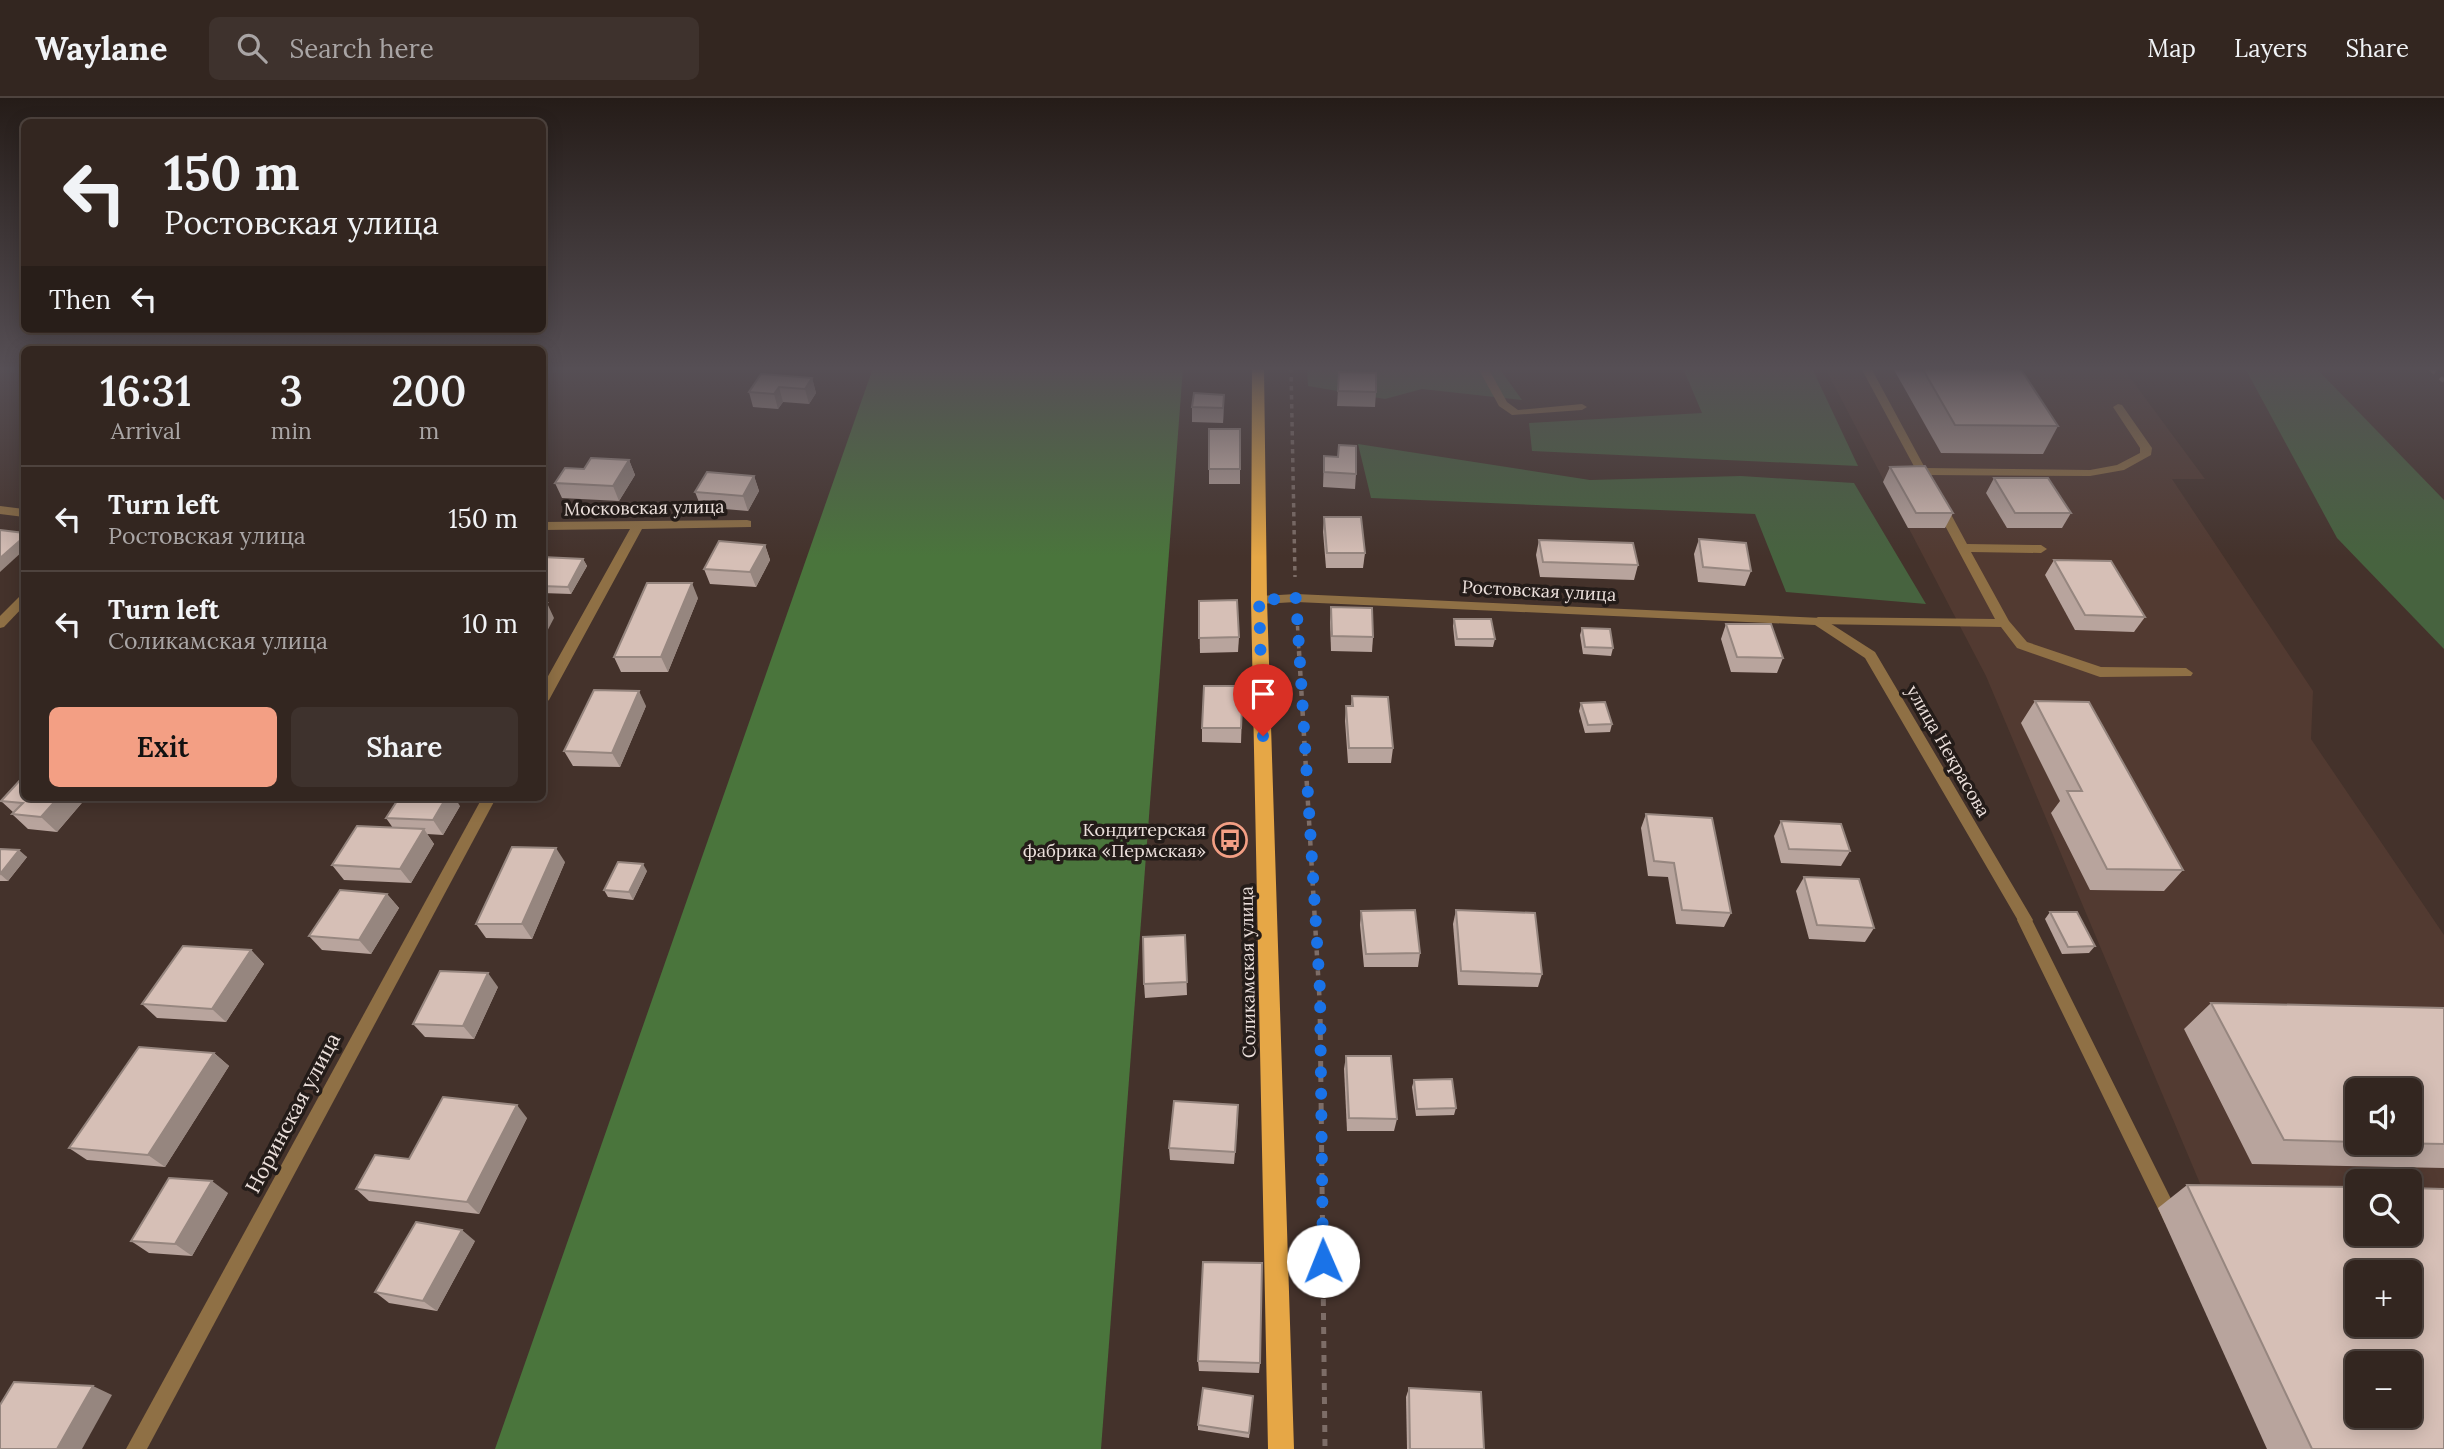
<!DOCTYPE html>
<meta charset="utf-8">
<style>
body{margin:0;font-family:Lora,serif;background:#3e322d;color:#f1f3f6;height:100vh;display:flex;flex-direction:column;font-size:26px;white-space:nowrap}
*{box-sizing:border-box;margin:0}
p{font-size:23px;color:#a9a5a5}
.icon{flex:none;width:38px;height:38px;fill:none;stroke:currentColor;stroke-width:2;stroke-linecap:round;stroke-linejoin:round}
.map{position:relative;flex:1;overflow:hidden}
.details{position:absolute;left:21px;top:248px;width:525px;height:455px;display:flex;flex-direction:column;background:#332620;border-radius:10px;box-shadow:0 4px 18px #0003,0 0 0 2px #4e433e}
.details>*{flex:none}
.banner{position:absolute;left:21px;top:21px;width:525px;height:214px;border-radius:10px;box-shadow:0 4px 18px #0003,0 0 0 2px #4e433e;background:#332620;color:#f1f3f6;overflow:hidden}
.buttons{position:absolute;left:2345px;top:980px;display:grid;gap:14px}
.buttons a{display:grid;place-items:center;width:77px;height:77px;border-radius:10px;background:#332620;box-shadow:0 4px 18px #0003,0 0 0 2px #4e433e;font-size:35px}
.pin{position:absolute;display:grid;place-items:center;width:60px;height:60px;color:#fff;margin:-72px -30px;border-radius:50% 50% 50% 0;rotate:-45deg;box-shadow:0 0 7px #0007}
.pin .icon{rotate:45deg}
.me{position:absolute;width:77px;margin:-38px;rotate:359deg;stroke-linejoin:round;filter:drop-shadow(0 0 5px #0008)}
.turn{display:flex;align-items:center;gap:24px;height:147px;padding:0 28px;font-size:32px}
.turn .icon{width:91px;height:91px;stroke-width:2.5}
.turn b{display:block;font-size:49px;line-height:60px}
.then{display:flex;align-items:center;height:66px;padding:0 28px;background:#0003;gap:14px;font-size:26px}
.eta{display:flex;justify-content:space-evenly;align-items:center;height:119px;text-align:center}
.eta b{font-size:42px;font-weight:600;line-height:49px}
.action{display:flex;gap:14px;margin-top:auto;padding:14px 28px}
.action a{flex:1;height:80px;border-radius:10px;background:#f39f84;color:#111;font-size:28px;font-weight:600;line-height:80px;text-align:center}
.action a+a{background:#3e322d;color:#f1f3f6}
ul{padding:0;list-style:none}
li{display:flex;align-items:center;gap:21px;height:105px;padding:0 28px;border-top:2px solid #4e433e}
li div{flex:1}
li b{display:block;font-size:26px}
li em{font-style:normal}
header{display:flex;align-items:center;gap:42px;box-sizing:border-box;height:98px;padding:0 35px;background:#332620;border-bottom:2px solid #4e433e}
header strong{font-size:33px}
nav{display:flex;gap:38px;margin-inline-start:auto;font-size:24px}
.search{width:490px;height:63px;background:#3e322d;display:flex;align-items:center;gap:18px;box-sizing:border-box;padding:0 24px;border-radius:10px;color:#a9a5a5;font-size:26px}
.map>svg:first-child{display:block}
.built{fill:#523a31;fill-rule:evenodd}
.green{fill:#47633f}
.forest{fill:#4a753c}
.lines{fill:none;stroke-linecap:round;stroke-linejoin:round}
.path-far2{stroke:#7d6d67;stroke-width:3.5;stroke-dasharray:4.5 4.5;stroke-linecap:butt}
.path-far1{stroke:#7d6d67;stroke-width:4.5;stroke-dasharray:5 5;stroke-linecap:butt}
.path{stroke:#7d6d67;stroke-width:5;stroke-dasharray:7 7;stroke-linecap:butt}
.lane{fill:#8f7045;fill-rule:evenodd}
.street{fill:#8f7045;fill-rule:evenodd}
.primary{fill:#e6a746;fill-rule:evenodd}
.rail{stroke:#91827c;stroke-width:4.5;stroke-dasharray:7 7;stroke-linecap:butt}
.wall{fill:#b8a49d;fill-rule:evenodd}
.shaded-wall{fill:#96867f}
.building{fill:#d6bfb6;stroke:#96867f;stroke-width:2;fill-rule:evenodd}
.route{stroke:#1a73e8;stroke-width:12;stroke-dasharray:0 21.6}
.labels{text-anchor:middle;stroke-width:7;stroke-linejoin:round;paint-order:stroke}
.street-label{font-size:18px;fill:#ece0dc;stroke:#241c19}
.poi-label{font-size:18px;fill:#ece0dc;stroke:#241c19;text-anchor:end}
.near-street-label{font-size:21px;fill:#ece0dc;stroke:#241c19}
</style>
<header>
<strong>Waylane</strong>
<div class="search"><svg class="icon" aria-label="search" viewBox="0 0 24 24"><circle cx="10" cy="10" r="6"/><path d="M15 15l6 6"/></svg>Search here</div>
<nav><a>Map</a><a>Layers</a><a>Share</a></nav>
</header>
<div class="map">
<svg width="2444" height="1351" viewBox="0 0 2444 1351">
<rect width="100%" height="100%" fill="#44322b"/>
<!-- built -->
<path class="built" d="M1825,270H2123L2205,381H2172L2313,593L2311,641L2444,837V1351H2312L1986,578ZM2357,992H2410V1045H2357ZM2357,1083H2410V1136H2357ZM2357,1174H2410V1227H2357ZM2357,1265H2410V1318H2357Z"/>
<!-- green -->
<g class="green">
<polygon points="1307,270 1499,270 1522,302 1422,291 1385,301 1308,288"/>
<polygon points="1683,270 1812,270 1858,368 1532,353 1529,325 1702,315"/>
<polygon points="2245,270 2316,270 2444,402 2444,551 2337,440"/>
<polygon points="1358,346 1590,382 1741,378 1854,385 1926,506 1786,494 1755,416 1371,400"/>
</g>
<!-- forest -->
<polygon class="forest" points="873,270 1183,270 1101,1351 495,1351"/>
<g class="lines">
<!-- path-far2 -->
<g class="path-far2">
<polyline points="1291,270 1295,479"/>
<polyline points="1297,519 1299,555"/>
</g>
<!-- path-far1 -->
<polyline class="path-far1" points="1299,553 1320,909"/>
<!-- path -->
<polyline class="path" points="1320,907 1325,1351"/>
<!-- lane -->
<g class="lane">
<polygon points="1478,270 1488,270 1507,304 1518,312 1582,306 1587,309 1582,312 1512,317 1499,308"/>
<polygon points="1861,270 1871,270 1925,370 2090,372 2117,367 2140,355 2140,350 2113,309 2118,306 2122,307 2152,350 2151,357 2124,372 2090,378 1929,377 1933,383 1931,385 1923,385"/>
<polygon points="1940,403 1946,407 1967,446 2041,447 2047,451 2041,455 1971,454 2009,523 2027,544 2101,569 2186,570 2193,575 2191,578 2100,579 2017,550 2001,529 1814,526 1812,523 1818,519 1995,521 1934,407"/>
<polygon points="2025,816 2030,818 2177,1113 2180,1119 2177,1125 2171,1128 2165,1125 2017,822 2020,818"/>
</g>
<!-- street -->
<g class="street">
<polygon points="0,408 24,411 24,419 0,416"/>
<polygon points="747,422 751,423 751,429 642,431 549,602 542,607 542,589 630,431 542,432 542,424"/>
<polygon points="1296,496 1822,520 1875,554 2033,822 2030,826 2025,828 2020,826 1865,560 1815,527 1296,504 1259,506 1253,502 1259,498"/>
<polygon points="24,497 24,508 4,529 0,530 0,518 20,498"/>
<polygon points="482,700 496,700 147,1351 126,1351"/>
</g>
<!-- primary -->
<polygon class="primary" points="1252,270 1264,270 1267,502 1294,1351 1268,1351 1251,502"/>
<!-- rail -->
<polyline class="rail" points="2430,270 2444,283"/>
</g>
<!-- wall -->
<g class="wall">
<polygon points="1893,270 2020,270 2058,328 2043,356 1941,355"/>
<polygon points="1339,274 1376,294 1375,309 1337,308"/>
<polygon points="812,280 816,295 809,306 783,304 778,311 753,309 749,294"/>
<polygon points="1224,297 1223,325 1192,324 1192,309"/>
<polygon points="1209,331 1240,371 1240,386 1209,386"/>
<polygon points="1339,347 1356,376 1355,391 1323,389 1324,358 1338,359"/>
<polygon points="629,362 635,377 619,403 562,400 555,385 584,371"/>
<polygon points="1890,369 1953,415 1945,430 1908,430 1883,384"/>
<polygon points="754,378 759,393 748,413 701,409 695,394"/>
<polygon points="1994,380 2071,415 2062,430 2007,430 1986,395"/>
<polygon points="1324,419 1365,455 1363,470 1326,470 1323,434"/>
<polygon points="1699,441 1751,473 1745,488 1698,484 1694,456"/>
<polygon points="1539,442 1638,467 1634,482 1540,479 1536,457"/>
<polygon points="765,447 770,462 756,489 710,486 704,471"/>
<polygon points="542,459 583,461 587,468 571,496 542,495"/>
<polygon points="2054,462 2145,519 2134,534 2075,532 2045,477"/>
<polygon points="698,500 668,574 621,574 614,559"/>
<polygon points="1199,503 1239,539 1238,554 1200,555"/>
<polygon points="1331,509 1373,539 1372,554 1331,553 1330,524"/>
<polygon points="1454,521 1495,541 1493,549 1455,548 1453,528"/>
<polygon points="1726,526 1783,560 1777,575 1731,574 1721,541"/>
<polygon points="1582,530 1613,550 1611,558 1583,556 1580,537"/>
<polygon points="1243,588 1241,645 1202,644 1202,630"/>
<polygon points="1352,598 1393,650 1391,665 1348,665 1345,623 1346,608 1351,608"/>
<polygon points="2035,603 2183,772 2164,793 2090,792 2051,715 2060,703 2021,625"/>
<polygon points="1581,605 1612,626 1610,634 1585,635 1579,613"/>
<polygon points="646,608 620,669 573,668 564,653"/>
<polygon points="24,700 86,700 57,734 28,731 12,716 14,715 1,703"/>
<polygon points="460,708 443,737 427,736 434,746 411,785 344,782 332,767 393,730 386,720"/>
<polygon points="1646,716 1731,815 1724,829 1676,826 1668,779 1648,778 1641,730"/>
<polygon points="1781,723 1850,753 1841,768 1781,765 1774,738"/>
<polygon points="0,751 27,759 8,783 0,783"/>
<polygon points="565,764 532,841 486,840 476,826"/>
<polygon points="647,773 633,802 608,799 604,792"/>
<polygon points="1804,779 1874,830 1865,844 1809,841 1796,793"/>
<polygon points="387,796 399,810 371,856 322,852 309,838"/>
<polygon points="1456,812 1542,876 1538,889 1458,887 1453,826"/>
<polygon points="1361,813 1420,855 1418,869 1364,869 1360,827"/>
<polygon points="2050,814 2095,848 2089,855 2062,856 2045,821"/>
<polygon points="1185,837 1187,897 1145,900 1144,886"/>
<polygon points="251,852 264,866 226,924 157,920 142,906"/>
<polygon points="498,889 474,941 425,939 413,926"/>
<path d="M2211,905L2444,910V1070L2252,1066L2184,931ZM2357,992L2410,1045H2357Z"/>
<polygon points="214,955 229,968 165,1069 87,1062 69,1050"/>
<polygon points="1346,958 1397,1021 1394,1033 1347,1033 1344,971"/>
<polygon points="1414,982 1456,1010 1454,1017 1416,1018 1412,989"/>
<polygon points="527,1020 479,1116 369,1103 356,1091 409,1061"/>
<polygon points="1238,1020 1234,1066 1170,1062 1169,1050"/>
<polygon points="2187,1087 2444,1351 2267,1351 2158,1110"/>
<polygon points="228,1095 192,1158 149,1155 131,1143"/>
<polygon points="475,1143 437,1213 389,1205 375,1194"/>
<polygon points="1198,1263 1260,1265 1259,1275 1199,1273"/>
<polygon points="1409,1290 1484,1351 1407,1351 1406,1299"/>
<polygon points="1253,1298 1249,1340 1198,1332 1198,1327"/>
</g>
<!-- shaded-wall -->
<g class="shaded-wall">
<polygon points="812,280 816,295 809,306 805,291"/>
<polygon points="779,289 783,304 778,311 774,296"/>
<polygon points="1224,297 1224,311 1223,325 1223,310"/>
<polygon points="629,362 635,377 619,403 613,388"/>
<polygon points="754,378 759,393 748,413 743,398"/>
<polygon points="24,439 24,452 0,474 0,460"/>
<polygon points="765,447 770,462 756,489 750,474"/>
<polygon points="583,461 587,468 571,496 568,489"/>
<polygon points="692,485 698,500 668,574 661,559"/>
<polygon points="547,505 554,520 542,543 542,513"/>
<polygon points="639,593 646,608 620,669 612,655"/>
<polygon points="58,700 86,700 57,734 41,719"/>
<polygon points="446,700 455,700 460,708 443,737 433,722"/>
<polygon points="424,731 434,746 411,785 400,771"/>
<polygon points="556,750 565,764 532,841 522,826"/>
<polygon points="19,752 27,759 8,783 0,776"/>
<polygon points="643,766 647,773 633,802 629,794"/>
<polygon points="387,796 399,810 371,856 359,842"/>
<polygon points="251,852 264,866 226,924 212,911"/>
<polygon points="488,875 498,889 474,941 463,928"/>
<polygon points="214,955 229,968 165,1069 148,1057"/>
<polygon points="517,1007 527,1020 479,1116 467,1104"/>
<polygon points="212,1083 228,1095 192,1158 175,1146"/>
<polygon points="462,1132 475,1143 437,1213 423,1203"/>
<polygon points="93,1288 112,1297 82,1351 57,1351"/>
</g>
<!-- building -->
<g class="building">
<polygon points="1922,270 2020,270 2058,328 1955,327"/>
<polygon points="1339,274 1376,275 1376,294 1338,293"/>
<polygon points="761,276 812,280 805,291 779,289 774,296 749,294"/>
<polygon points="1194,295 1224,297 1223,310 1192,309"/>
<rect x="1209" y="331" width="31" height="40"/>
<polygon points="1339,347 1356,348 1356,376 1324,374 1324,358 1338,359"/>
<polygon points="591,360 629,362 613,388 555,385 565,370 584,371"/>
<polygon points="1925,368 1953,415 1916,415 1890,369"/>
<polygon points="707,374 754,378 743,398 695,394"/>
<polygon points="1994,380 2048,380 2071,415 2015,415"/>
<polygon points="1324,419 1361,419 1365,455 1327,455"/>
<polygon points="0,432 24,435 24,439 0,460"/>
<polygon points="1699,441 1746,445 1751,473 1703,469"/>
<polygon points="1539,442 1633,445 1638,467 1543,464"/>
<polygon points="719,443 765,447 750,474 704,471"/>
<polygon points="542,459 583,461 568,489 542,488"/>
<polygon points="2054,462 2111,463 2145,519 2085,517"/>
<polygon points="647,485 692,485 661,559 614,559"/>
<polygon points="1237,502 1239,539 1199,540 1199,503"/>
<polygon points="542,505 547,505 542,513"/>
<polygon points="1331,509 1372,510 1373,539 1332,538"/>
<polygon points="1454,521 1491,521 1495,541 1457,541"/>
<polygon points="1726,526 1771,526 1783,560 1737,559"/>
<polygon points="1582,530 1610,531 1613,550 1585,549"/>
<polygon points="1204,588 1243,588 1241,630 1202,630"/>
<polygon points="594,592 639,593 612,655 564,653"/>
<polygon points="1352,598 1388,599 1393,650 1349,650 1346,608 1353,608"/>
<polygon points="2035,603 2089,604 2183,772 2107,771 2067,693 2082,693"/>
<polygon points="1605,604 1612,626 1588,627 1581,605"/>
<polygon points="22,680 24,680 24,700 58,700 41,719 12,716 23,705 1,703"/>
<polygon points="399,700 446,700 433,722 386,720"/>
<polygon points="1646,716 1712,720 1731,815 1682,812 1674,765 1654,763"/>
<polygon points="1781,723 1841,726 1850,753 1789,751"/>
<polygon points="357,728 424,731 400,771 332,767"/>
<polygon points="512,749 556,750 522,826 476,826"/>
<polygon points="0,751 19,752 0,776"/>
<polygon points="618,764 643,766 629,794 604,792"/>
<polygon points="1804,779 1859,781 1874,830 1817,827"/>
<polygon points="340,792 387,796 359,842 309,838"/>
<polygon points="1415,812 1420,855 1366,856 1361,813"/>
<polygon points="1456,812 1535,815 1542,876 1461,873"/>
<polygon points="2050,814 2077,814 2095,848 2068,849"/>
<polygon points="1185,837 1187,884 1144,886 1143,839"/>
<polygon points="183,848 251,852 212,911 142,906"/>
<polygon points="440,873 488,875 463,928 413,926"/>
<polygon points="2211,905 2444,910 2444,1046 2390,1045 2410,1045 2410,992 2357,992 2357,1044 2284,1042"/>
<polygon points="139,949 214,955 148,1057 69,1050"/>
<polygon points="1346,958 1391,958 1397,1021 1349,1020"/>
<polygon points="1452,981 1456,1010 1417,1011 1414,982"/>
<polygon points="443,999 517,1007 467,1104 356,1091 375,1057 409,1061"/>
<polygon points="1174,1003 1238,1007 1235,1054 1169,1050"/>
<polygon points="169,1080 212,1083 175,1146 131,1143"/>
<path d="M2187,1087L2357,1089V1136H2410V1090L2444,1091V1351H2312ZM2357,1174H2410V1227H2357ZM2357,1265H2410V1318H2357Z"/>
<polygon points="416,1124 462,1132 423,1203 375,1194"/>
<polygon points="1203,1164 1262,1165 1260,1265 1198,1263"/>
<polygon points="14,1284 93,1288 57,1351 0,1351 0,1307"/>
<polygon points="1203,1290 1253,1298 1249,1335 1198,1327"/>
<polygon points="1409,1290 1481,1294 1484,1351 1410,1351"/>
</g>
<!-- sky -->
<linearGradient id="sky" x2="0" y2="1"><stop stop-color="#251c18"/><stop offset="0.59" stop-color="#564f55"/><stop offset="1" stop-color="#564f55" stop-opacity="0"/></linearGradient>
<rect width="2444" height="459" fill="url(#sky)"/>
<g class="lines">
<!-- route -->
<polyline class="route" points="1263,638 1259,502 1296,500 1320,893 1323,1163"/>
</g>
<!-- icons -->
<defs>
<g id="bus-ring" transform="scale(1.75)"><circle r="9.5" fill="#241c19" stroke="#f39f84" stroke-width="1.5"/><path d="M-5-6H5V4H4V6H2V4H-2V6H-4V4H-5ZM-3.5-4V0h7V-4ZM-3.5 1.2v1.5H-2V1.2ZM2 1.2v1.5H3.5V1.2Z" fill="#f39f84"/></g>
</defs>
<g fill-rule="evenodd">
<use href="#bus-ring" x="1230" y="742"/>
</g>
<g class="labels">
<!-- street labels -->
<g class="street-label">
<text transform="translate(644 410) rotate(-1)" y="6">Московская улица</text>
<text transform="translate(1539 493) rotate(3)" y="6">Ростовская улица</text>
<text transform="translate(1948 653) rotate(60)" y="6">улица Некрасова</text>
<text transform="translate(1248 874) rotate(-91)" y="6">Соликамская улица</text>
</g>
<!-- poi labels -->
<g class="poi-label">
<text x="1206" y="738">Кондитерская<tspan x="1206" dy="21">фабрика «Пермская»</tspan></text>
</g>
<!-- near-street labels -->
<g class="near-street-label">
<text transform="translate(293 1015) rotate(-62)" y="7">Норинская улица</text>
</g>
</g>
</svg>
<div class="buttons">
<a><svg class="icon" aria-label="sound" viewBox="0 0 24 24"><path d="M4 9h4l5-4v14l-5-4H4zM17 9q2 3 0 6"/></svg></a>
<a><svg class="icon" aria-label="search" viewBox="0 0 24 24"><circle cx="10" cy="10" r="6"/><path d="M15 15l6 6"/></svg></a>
<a>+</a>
<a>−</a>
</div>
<div class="pin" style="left:1263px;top:638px;background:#d93025"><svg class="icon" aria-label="arrive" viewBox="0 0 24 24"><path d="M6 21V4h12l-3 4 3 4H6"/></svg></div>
<svg class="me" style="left:1323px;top:1163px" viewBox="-20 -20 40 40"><circle r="19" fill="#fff"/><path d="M0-13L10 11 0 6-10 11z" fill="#1a73e8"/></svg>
<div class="banner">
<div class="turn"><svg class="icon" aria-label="left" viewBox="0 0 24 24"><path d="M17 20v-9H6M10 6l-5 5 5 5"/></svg><div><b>150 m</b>Ростовская улица</div></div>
<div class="then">Then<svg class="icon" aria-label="left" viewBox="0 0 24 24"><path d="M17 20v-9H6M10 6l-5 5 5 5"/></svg></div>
</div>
<section class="details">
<div class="eta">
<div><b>16:31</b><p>Arrival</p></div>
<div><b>3</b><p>min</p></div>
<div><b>200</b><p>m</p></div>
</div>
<ul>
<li><svg class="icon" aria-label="left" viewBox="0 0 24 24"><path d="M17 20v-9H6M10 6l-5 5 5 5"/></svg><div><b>Turn left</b><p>Ростовская улица</p></div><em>150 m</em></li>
<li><svg class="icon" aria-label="left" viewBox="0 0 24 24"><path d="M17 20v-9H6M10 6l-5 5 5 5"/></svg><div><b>Turn left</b><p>Соликамская улица</p></div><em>10 m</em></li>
</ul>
<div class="action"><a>Exit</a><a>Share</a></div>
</section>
</div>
